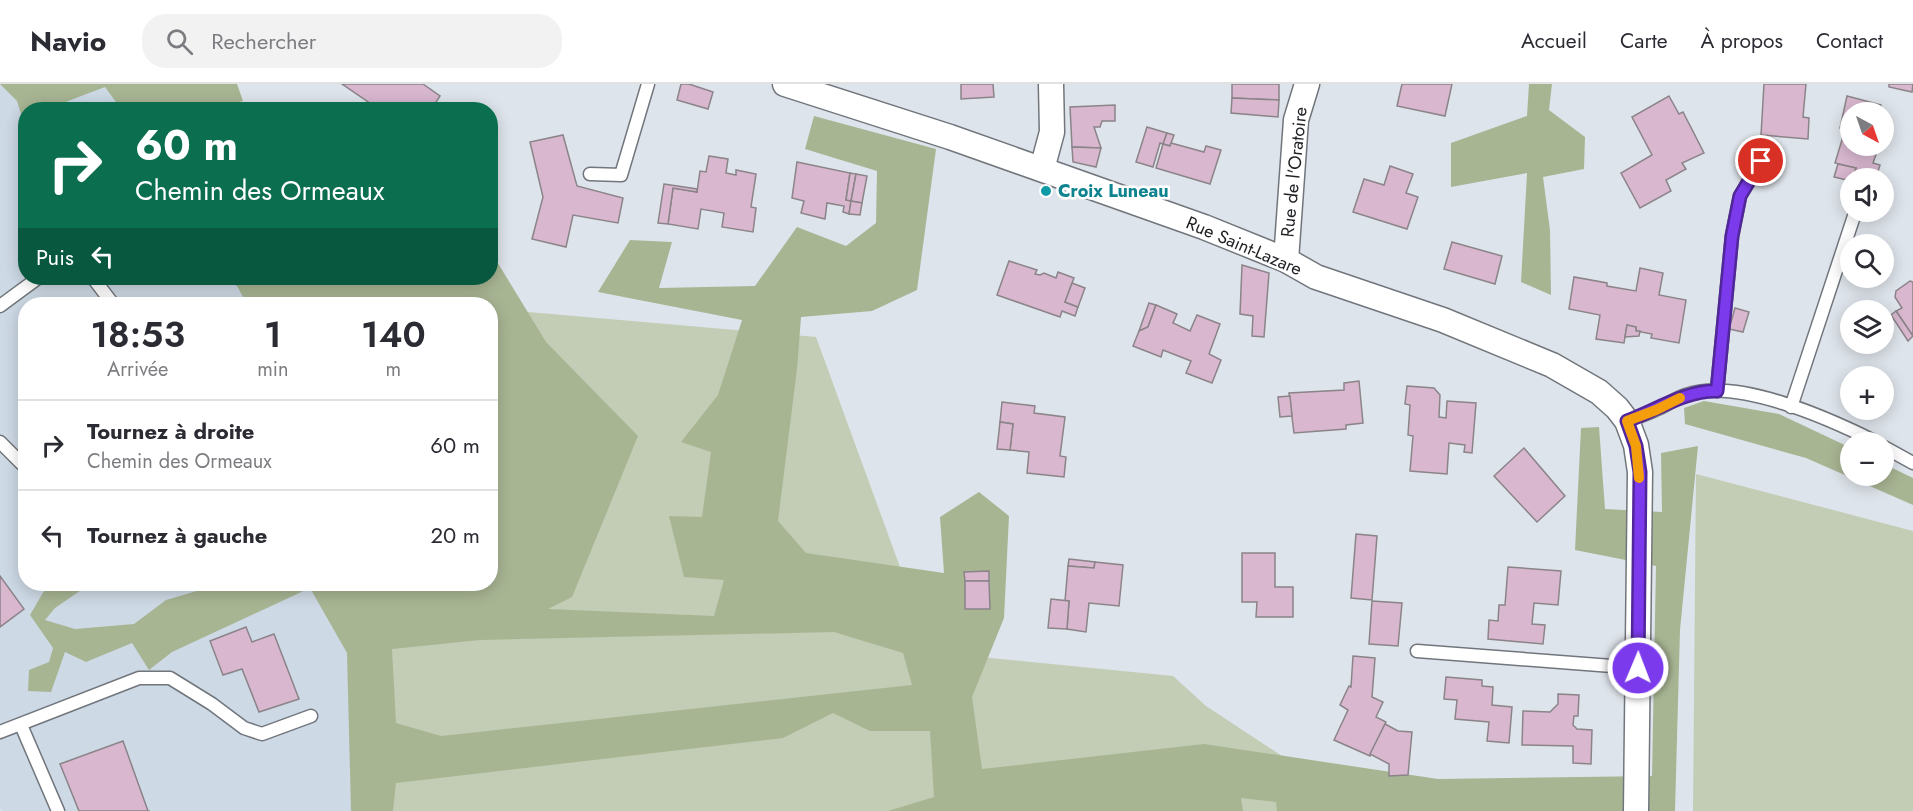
<!DOCTYPE html>
<html lang="fr">
<meta charset="utf-8">
<style>
body{margin:0;font-family:Jost,sans-serif;background:#f2f2f3;color:#2b2b33;height:100vh;display:flex;flex-direction:column;font-size:22px;white-space:nowrap}
*{box-sizing:border-box;margin:0}
p{font-size:20px;color:#7c7c81}
.icon{flex:none;width:33px;height:33px;fill:none;stroke:currentColor;stroke-width:2;stroke-linecap:round;stroke-linejoin:round}
.map{position:relative;flex:1;overflow:hidden}
.details{position:absolute;left:18px;top:213px;width:480px;height:294px;display:flex;flex-direction:column;background:#fff;border-radius:24px;box-shadow:0 3px 15px #0003}
.details>*{flex:none}
.top-card{position:absolute;left:18px;top:18px;width:480px;height:183px;border-radius:24px;box-shadow:0 3px 15px #0003;background:#0b6e4f;color:#fff;overflow:hidden}
.needle{width:39px;rotate:140deg}
.tools{position:absolute;left:1840px;top:18px;display:grid;gap:12px}
.tools a{display:grid;place-items:center;width:54px;height:54px;border-radius:50%;background:#fff;box-shadow:0 3px 15px #0003;font-size:30px}
.pin{position:absolute;display:grid;place-items:center;width:51px;height:51px;color:#fff;margin:-26px;border:3px solid #fff;border-radius:50%;box-shadow:0 2px 6px #0007}
.me{position:absolute;width:66px;margin:-33px;rotate:1deg;stroke-linejoin:round;filter:drop-shadow(0 0 4px #0008)}
.turn{display:flex;align-items:center;gap:21px;height:126px;padding:0 18px;font-size:27px}
.turn .icon{width:78px;height:78px;stroke-width:2.5}
.turn b{display:block;font-size:42px;line-height:51px}
.then{display:flex;align-items:center;height:57px;padding:0 18px;background:#0003;gap:12px;font-size:22px}
.eta{display:flex;justify-content:space-evenly;align-items:center;height:102px;text-align:center}
.eta b{font-size:36px;font-weight:600;line-height:42px}
ul{padding:0;list-style:none}
li{display:flex;align-items:center;gap:18px;height:90px;padding:0 18px;border-top:2px solid #e1e1e2}
li div{flex:1}
li b{display:block;font-size:22px}
li em{font-style:normal}
header{display:flex;align-items:center;gap:36px;box-sizing:border-box;height:84px;padding:0 30px;background:#fff;border-bottom:2px solid #e1e1e2}
header strong{font-size:28px}
nav{display:flex;gap:33px;margin-inline-start:auto;font-size:21px}
.search{width:420px;height:54px;background:#f2f2f3;display:flex;align-items:center;gap:15px;box-sizing:border-box;padding:0 21px;border-radius:24px;color:#7c7c81;font-size:22px}
.map>svg:first-child{display:block}
.built{fill:#cdd9e5}
.green{fill:#c3ccb4}
.forest{fill:#a8b593;fill-rule:evenodd}
.building{fill:#d8b7cf;stroke:#8b8489;stroke-width:1.5}
.lines{fill:none;stroke-linecap:round;stroke-linejoin:round}
.lane-casing{stroke:#71767c;stroke-width:15}
.street-casing{stroke:#71767c;stroke-width:27}
.lane{stroke:#fff;stroke-width:12}
.street{stroke:#fff;stroke-width:24}
.route-casing{stroke:#51269a;stroke-width:15}
.route{stroke:#7c3aed;stroke-width:10}
.slow{stroke:#f59e0b;stroke-width:10}
.culture-dot{fill:#0f9aa8;stroke:#fff;stroke-width:2}
.labels{text-anchor:middle;stroke-width:5;stroke-linejoin:round;paint-order:stroke}
.street-label{font-size:18px;fill:#1e2023;stroke:#fff}
.culture-label{font-size:18px;font-weight:bold;fill:#0d838f;stroke:#fff;text-anchor:start}
</style>
<header>
<strong>Navio</strong>
<div class="search"><svg class="icon" aria-label="search" viewBox="0 0 24 24"><circle cx="10" cy="10" r="6"/><path d="M15 15l6 6"/></svg>Rechercher</div>
<nav><a>Accueil</a><a>Carte</a><a>À propos</a><a>Contact</a></nav>
</header>
<div class="map">
<svg width="1913" height="727" viewBox="0 0 1913 727">
<rect width="100%" height="100%" fill="#dee4eb"/>
<!-- built -->
<polygon class="built" points="0,0 147,0 186,25 26,26 26,194 445,194 487,220 26,220 26,500 395,500 370,727 2,727 0,724"/>
<!-- green -->
<g class="green">
<polygon points="495,225 816,253 931,568 1173,592 1206,622 1282,672 1384,727 370,727 395,500 490,500 490,237"/>
<polygon points="1696,390 1913,447 1913,727 1693,727"/>
</g>
<!-- forest -->
<g class="forest">
<polygon points="0,0 237,0 243,17 211,25 121,25 105,3 47,25 26,26 25,43 17,17"/>
<polygon points="1529,0 1552,0 1549,26 1585,53 1584,85 1543,93 1550,146 1551,211 1521,198 1527,89 1451,103 1451,59 1527,32"/>
<path d="M814,32L936,65L917,206L872,227L801,233L797,285L778,437L806,469L944,489L940,433L979,408L1009,432L1004,534L972,613L982,685L1204,660L1438,695L1652,692L1656,482L1575,466L1581,344L1599,343L1605,425L1662,428L1661,369L1698,362L1680,546L1675,727H1277L1276,718L1241,714L1243,727H888L934,713L930,647H870L833,629L783,654L396,699L393,727H351L347,569L310,504L172,568L149,586L132,559L86,578L65,568L51,608L28,607L29,586L49,578L53,564L30,531L48,500H90L55,524L45,536L75,545L134,540L166,516L221,500H490V220H247L237,202L225,194H490L491,168L546,258L638,352L572,513L548,525L714,532L724,496L684,493L669,432L702,433L711,368L681,358L718,311L742,236L598,208L630,156L672,158L659,204L755,202L797,143L846,162L876,139L877,87L805,65ZM834,548L903,569L912,601L441,652L396,639L392,565L480,556Z"/>
<polygon points="1704,317 1779,330 1851,364 1851,392 1884,392 1884,380 1913,394 1913,421 1806,374 1685,340 1684,324"/>
</g>
<!-- building -->
<g class="building">
<polygon points="342,0 423,0 440,12 431,26 380,26"/>
<polygon points="681,0 689,0 713,8 708,25 677,16"/>
<polygon points="961,0 993,0 994,13 961,15"/>
<polygon points="1232,0 1279,0 1279,16 1232,14"/>
<polygon points="1402,0 1452,0 1445,32 1397,22"/>
<polygon points="1764,0 1806,0 1803,33 1809,34 1808,55 1761,51"/>
<polygon points="1889,0 1913,0 1912,8 1889,3"/>
<polygon points="1669,12 1679,30 1683,28 1704,69 1682,79 1686,85 1666,96 1671,107 1640,124 1621,89 1652,71 1632,33"/>
<polygon points="1847,12 1881,21 1879,28 1851,28 1851,62 1879,62 1873,79 1880,81 1876,94 1853,94 1856,84 1835,79 1845,46 1840,44"/>
<polygon points="1232,14 1279,16 1278,33 1231,29"/>
<polygon points="1115,21 1115,37 1102,37 1100,43 1094,43 1101,64 1072,63 1070,23"/>
<polygon points="1147,43 1167,49 1163,60 1160,59 1153,83 1136,78"/>
<polygon points="1167,49 1174,51 1170,62 1163,60"/>
<polygon points="563,51 577,102 623,114 618,139 573,131 566,163 532,155 543,113 530,58"/>
<polygon points="1171,59 1204,68 1206,62 1221,66 1210,100 1156,84 1163,60 1170,62"/>
<polygon points="1072,63 1101,64 1096,83 1073,78"/>
<polygon points="709,72 728,75 726,89 736,91 736,86 756,90 751,123 756,124 753,148 722,143 724,129 701,125 698,145 668,140 673,104 697,108 700,87 706,88"/>
<polygon points="797,78 850,89 846,116 851,117 849,130 843,128 844,122 827,119 825,135 801,129 804,117 792,114"/>
<polygon points="1838,80 1856,84 1851,97 1834,93"/>
<polygon points="1390,82 1413,90 1406,109 1418,113 1407,145 1353,128 1364,95 1384,101"/>
<polygon points="850,89 856,90 851,117 846,116"/>
<polygon points="856,90 867,92 862,119 851,117"/>
<polygon points="664,100 697,105 697,108 673,104 668,140 658,139"/>
<polygon points="851,117 862,119 860,131 849,130"/>
<polygon points="1452,158 1502,172 1495,200 1444,185"/>
<polygon points="1009,177 1037,186 1035,190 1040,191 1044,189 1056,194 1058,188 1074,194 1065,218 1078,223 1075,232 1062,227 1060,233 997,211"/>
<polygon points="1242,181 1269,189 1264,253 1252,252 1253,232 1240,230"/>
<polygon points="1640,184 1663,189 1659,211 1686,216 1679,259 1651,254 1652,250 1636,247 1636,243 1627,241 1624,259 1596,255 1600,231 1569,225 1574,193 1607,199 1607,202 1636,207"/>
<polygon points="1910,197 1913,198 1913,252 1896,227 1902,224 1895,213 1896,207"/>
<polygon points="1072,199 1085,204 1078,223 1065,218"/>
<polygon points="1149,219 1156,221 1148,243 1139,247"/>
<polygon points="1156,221 1177,230 1173,239 1190,247 1197,231 1220,240 1209,270 1221,276 1212,299 1186,289 1191,277 1163,266 1161,273 1133,262 1139,247 1148,243"/>
<polygon points="1735,224 1749,228 1743,248 1729,245"/>
<polygon points="1896,227 1913,252 1908,257 1891,231"/>
<polygon points="1627,241 1636,243 1636,247 1640,247 1639,252 1625,253"/>
<polygon points="1359,297 1363,339 1346,341 1346,345 1294,349 1289,309 1344,306 1344,299"/>
<polygon points="1407,302 1434,304 1440,311 1439,333 1446,334 1447,317 1476,319 1472,369 1464,368 1465,361 1449,359 1447,390 1410,387 1413,352 1408,351 1410,321 1405,320"/>
<polygon points="1290,312 1292,332 1280,333 1278,313"/>
<polygon points="1002,318 1035,322 1034,329 1065,333 1060,372 1066,373 1064,393 1027,389 1029,368 1010,366 1013,340 1000,338"/>
<polygon points="1000,338 1013,340 1010,366 997,365"/>
<polygon points="1524,364 1565,412 1537,438 1494,392"/>
<polygon points="1356,450 1377,452 1372,516 1351,514"/>
<polygon points="1242,469 1275,469 1275,503 1293,503 1293,533 1256,533 1257,518 1242,518"/>
<polygon points="1069,475 1095,478 1094,484 1068,482"/>
<polygon points="1095,478 1123,481 1119,522 1089,519 1086,548 1067,545 1069,517 1065,517 1068,482 1094,484"/>
<polygon points="1508,483 1561,487 1558,521 1534,519 1532,540 1545,541 1543,560 1488,555 1489,536 1498,537 1499,521 1505,521"/>
<polygon points="989,487 989,497 965,497 964,488"/>
<polygon points="0,492 24,525 0,543"/>
<polygon points="965,497 989,497 990,525 965,525"/>
<polygon points="1051,515 1069,517 1067,545 1048,544"/>
<polygon points="1372,517 1402,519 1398,562 1369,560"/>
<polygon points="246,543 252,558 274,550 299,615 259,628 242,585 223,591 210,557"/>
<polygon points="1353,572 1375,574 1372,613 1383,618 1376,633 1386,638 1370,672 1334,656 1348,626 1340,621 1349,602 1351,603"/>
<polygon points="1446,593 1482,596 1482,602 1493,603 1492,621 1512,623 1509,659 1487,657 1489,638 1455,635 1457,616 1444,615"/>
<polygon points="1558,610 1579,611 1578,632 1574,632 1573,641 1577,645 1592,646 1591,680 1573,679 1573,662 1522,661 1523,627 1550,628 1558,620"/>
<polygon points="1385,640 1398,647 1412,648 1408,691 1389,692 1389,680 1370,670"/>
<polygon points="123,657 148,727 150,727 79,727 60,680"/>
</g>
<g class="lines">
<!-- lane casing -->
<g class="lane-casing">
<g id="lane">
<polyline points="590,90 621,91 648,0"/>
<polyline points="93,194 113,220"/>
<polyline points="0,222 38,194"/>
<polyline points="1717,307 1732,152 1740,112 1761,77"/>
<polyline points="1791,323 1855,129"/>
<path d="M1627,337C1637,333 1648,330 1657,325C1667,321 1676,314 1686,311C1737,293 1830,335 1876,358"/>
<polyline points="0,358 22,380"/>
<polyline points="1884,363 1913,379"/>
<polyline points="1417,567 1638,584"/>
<polyline points="21,641 58,727"/>
<polyline points="0,648 139,594 170,594 212,620 244,644 262,650 311,632"/>
</g>
</g>
<!-- street casing -->
<g class="street-casing">
<g id="street">
<polyline points="785,0 950,53 1204,143 1286,176 1316,193 1443,236 1552,281 1599,308 1617,324 1627,337 1636,361 1640,388 1636,727"/>
<polyline points="1042,85 1052,48 1051,0"/>
<polyline points="1286,176 1296,36 1307,0"/>
</g>
</g>
<!-- lane -->
<use href="#lane" class="lane"/>
<!-- street -->
<use href="#street" class="street"/>
</g>
<g class="lines">
<!-- route casing -->
<g class="route-casing">
<path id="route" d="M1638,584L1640,388L1636,362L1627,337C1656,326 1687,306 1717,307L1732,152L1740,112L1761,77"/>
</g>
<!-- route -->
<use href="#route" class="route"/>
<!-- slow -->
<polyline class="slow" points="1639,394 1636,362 1627,337 1656,326 1680,314"/>
</g>
<!-- markers -->
<circle class="culture-dot" cx="1046" cy="107" r="6"/>
<g class="labels">
<!-- street labels -->
<g class="street-label">
<text transform="translate(1294 88) rotate(-84)" y="6">Rue de l'Oratoire</text>
<text transform="translate(1244 162) rotate(23)" y="6">Rue Saint-Lazare</text>
</g>
<!-- culture labels -->
<g class="culture-label">
<text x="1058" y="113">Croix Luneau</text>
</g>
</g>
</svg>
<div class="tools">
<a><svg class="needle" viewBox="-14 -14 28 28"><path d="M0-13l5 13h-10z" fill="#e53935"/><path d="M0 13l5-13h-10z" fill="#7c7c81"/></svg></a>
<a><svg class="icon" aria-label="sound" viewBox="0 0 24 24"><path d="M4 9h4l5-4v14l-5-4H4zM17 9q2 3 0 6"/></svg></a>
<a><svg class="icon" aria-label="search" viewBox="0 0 24 24"><circle cx="10" cy="10" r="6"/><path d="M15 15l6 6"/></svg></a>
<a><svg class="icon" aria-label="layers" viewBox="0 0 24 24"><path d="M12 4l9 5-9 5-9-5zM3 14l9 5 9-5"/></svg></a>
<a>+</a>
<a>−</a>
</div>
<div class="pin" style="left:1761px;top:77px;background:#d93025"><svg class="icon" aria-label="arrive" viewBox="0 0 24 24"><path d="M6 21V4h12l-3 4 3 4H6"/></svg></div>
<svg class="me" style="left:1638px;top:584px" viewBox="-20 -20 40 40"><circle r="17" fill="#7c3aed" stroke="#fff" stroke-width="3"/><path d="M0-11L8 9 0 5-8 9z" fill="#fff"/></svg>
<div class="top-card">
<div class="turn"><svg class="icon" aria-label="right" viewBox="0 0 24 24"><path d="M7 20v-9h11M14 6l5 5-5 5"/></svg><div><b>60 m</b>Chemin des Ormeaux</div></div>
<div class="then">Puis<svg class="icon" aria-label="left" viewBox="0 0 24 24"><path d="M17 20v-9H6M10 6l-5 5 5 5"/></svg></div>
</div>
<section class="details">
<div class="eta">
<div><b>18:53</b><p>Arrivée</p></div>
<div><b>1</b><p>min</p></div>
<div><b>140</b><p>m</p></div>
</div>
<ul>
<li><svg class="icon" aria-label="right" viewBox="0 0 24 24"><path d="M7 20v-9h11M14 6l5 5-5 5"/></svg><div><b>Tournez à droite</b><p>Chemin des Ormeaux</p></div><em>60 m</em></li>
<li><svg class="icon" aria-label="left" viewBox="0 0 24 24"><path d="M17 20v-9H6M10 6l-5 5 5 5"/></svg><div><b>Tournez à gauche</b></div><em>20 m</em></li>
</ul>
</section>
</div>
